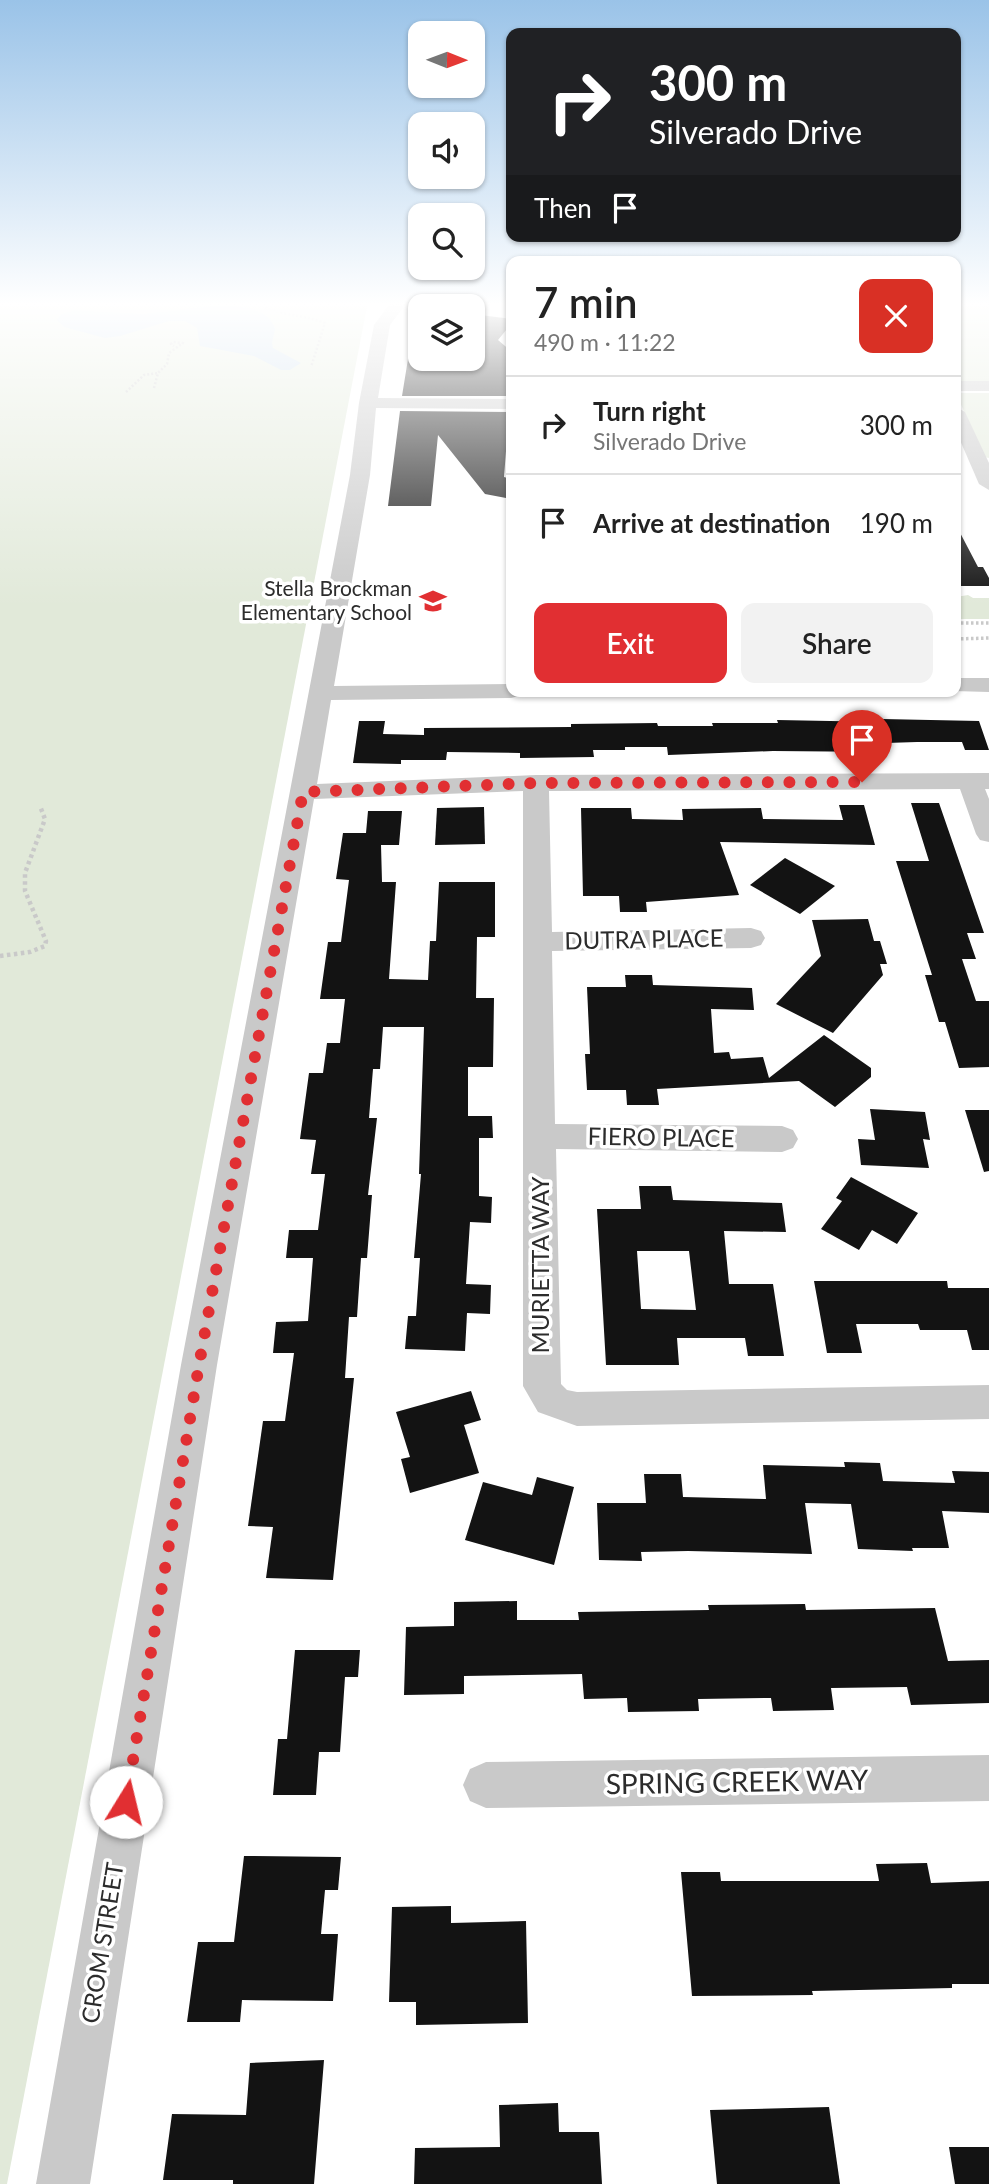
<!DOCTYPE html>
<meta charset="utf-8">
<style>
body{margin:0;font-family:Lato,sans-serif;background:#f2f2f2;color:#222;height:100vh;display:flex;flex-direction:column;font-size:26px;white-space:nowrap}
*{box-sizing:border-box;margin:0}
p{font-size:23px;color:#767676}
.icon{flex:none;width:38px;height:38px;fill:none;stroke:currentColor;stroke-width:2;stroke-linecap:round;stroke-linejoin:round}
.map{position:relative;flex:1;overflow:hidden}
.side{position:absolute;left:506px;top:256px;width:455px;height:441px;display:flex;flex-direction:column;background:#fff;border-radius:14px;box-shadow:0 2px 5px #0004}
.side>*{flex:none}
.banner{position:absolute;left:506px;top:28px;width:455px;height:214px;border-radius:14px;box-shadow:0 2px 5px #0004;background:#202124;color:#fff;overflow:hidden}
.needle{width:46px;rotate:91deg}
.fabs{position:absolute;left:408px;top:21px;display:grid;gap:14px}
.fabs a{display:grid;place-items:center;width:77px;height:77px;border-radius:14px;background:#fff;box-shadow:0 2px 5px #0004;font-size:35px}
.pin{position:absolute;display:grid;place-items:center;width:60px;height:60px;color:#fff;margin:-72px -30px;border-radius:50% 50% 50% 0;rotate:-45deg;box-shadow:0 0 7px #0007}
.pin .icon{rotate:45deg}
.me{position:absolute;width:77px;margin:-38px;rotate:9deg;stroke-linejoin:round;filter:drop-shadow(0 0 5px #0008)}
.turn{display:flex;align-items:center;gap:24px;height:147px;padding:0 28px;font-size:32px}
.turn .icon{width:91px;height:91px;stroke-width:2.5}
.turn b{display:block;font-size:49px;line-height:60px}
.then{display:flex;align-items:center;height:66px;padding:0 28px;background:#0003;gap:14px;font-size:26px}
.round{display:grid;place-items:center;flex:none;width:74px;height:74px;border-radius:14px;background:#f2f2f2}
.summary{display:flex;align-items:center;justify-content:space-between;height:119px;padding:0 28px}
h1{font-size:42px;font-weight:600;line-height:52px}
.cta{display:flex;gap:14px;margin-top:auto;padding:14px 28px}
.cta a{flex:1;height:80px;border-radius:14px;background:#e12f32;color:#fff;font-size:28px;font-weight:600;line-height:80px;text-align:center}
.cta a+a{background:#f2f2f2;color:#222}
ul{padding:0;list-style:none}
li{display:flex;align-items:center;gap:21px;height:98px;padding:0 28px;border-top:2px solid #e0e0e0}
li div{flex:1}
li b{display:block;font-size:26px}
li em{font-style:normal}
.map>svg:first-child{display:block}
.green{fill:#e1e9d9}
.water{fill:#c5d9e9}
.building{fill:#131313;fill-rule:evenodd}
.lines{fill:none;stroke-linecap:round;stroke-linejoin:round}
.path-far2{stroke:#c9c9c9;stroke-width:2.5;stroke-dasharray:2 2;stroke-linecap:butt}
.path-far1{stroke:#c9c9c9;stroke-width:3.5;stroke-dasharray:2.5 2.5;stroke-linecap:butt}
.path{stroke:#c9c9c9;stroke-width:4.5;stroke-dasharray:3.5 3.5;stroke-linecap:butt}
.minor{fill:#c9c9c9;fill-rule:evenodd}
.route{stroke:#e12f32;stroke-width:12;stroke-dasharray:0 21.6}
.labels{text-anchor:middle;stroke-width:7;stroke-linejoin:round;paint-order:stroke}
.far-poi-label{font-size:21px;fill:#2c2c2c;stroke:#fff;text-anchor:end}
.street-label{font-size:24px;fill:#2c2c2c;stroke:#fff}
.near-street-label{font-size:28px;fill:#2c2c2c;stroke:#fff}
</style>
<div class="map">
<svg width="989" height="2184" viewBox="0 0 989 2184">
<rect width="100%" height="100%" fill="#fff"/>
<!-- green -->
<g class="green">
<polygon points="0,301 368,301 7,2184 0,2184"/>
<rect x="956" y="301" width="33" height="85"/>
<polygon points="956,393 989,393 989,458 984,457"/>
<polygon points="968,595 973,598 989,598 989,619 956,619 956,597"/>
</g>
<!-- water -->
<path class="water" d="M213,306C234,305 268,305 275,329L272,343L273,348L301,363L290,370H281L254,356L200,346L197,328L185,321H169L120,336L105,338L64,327L57,320L61,314L75,310L142,314Z"/>
<!-- building -->
<g class="building">
<polygon points="472,314 511,319 511,324 498,340 511,351 508,396 402,396 408,359 472,359"/>
<polygon points="400,411 509,412 504,477 511,479 511,499 485,494 438,435 431,506 388,506"/>
<polygon points="956,525 978,567 983,567 989,578 989,586 956,586"/>
<polygon points="882,719 979,721 989,750 965,750 962,742 917,742 886,743 888,752 773,751 668,755 667,747 625,747 625,750 593,750 594,757 520,758 520,753 447,752 446,760 401,760 401,764 353,763 359,721 385,721 383,734 424,735 424,728 571,727 571,724 657,723 658,726 713,726 712,723 778,723 777,720 883,722"/>
<polygon points="911,803 939,803 984,933 967,933 976,959 962,959 976,1001 989,1001 989,1067 959,1068 945,1022 939,1022 925,975 932,975 896,861 929,861"/>
<polygon points="839,805 864,805 875,845 720,842 739,895 646,902 647,912 620,912 619,896 583,896 581,808 631,808 632,819 683,820 682,809 761,808 763,819 843,820"/>
<polygon points="484,807 485,844 435,845 437,808"/>
<polygon points="368,811 402,811 399,845 381,845 382,882 396,882 389,979 428,980 430,941 436,941 439,882 495,882 495,937 477,937 476,998 494,998 493,1067 468,1067 468,1116 492,1116 493,1138 479,1138 479,1196 492,1197 491,1223 470,1222 466,1284 491,1285 490,1314 467,1313 465,1351 405,1349 408,1316 416,1316 420,1258 414,1258 421,1174 419,1174 424,1027 383,1027 380,1069 373,1069 369,1118 377,1118 368,1195 372,1195 367,1258 361,1258 357,1317 349,1317 345,1378 354,1378 333,1580 266,1578 273,1527 248,1526 263,1421 285,1421 294,1353 273,1353 276,1322 308,1321 313,1258 286,1258 289,1230 318,1230 325,1174 311,1174 316,1140 300,1139 309,1073 323,1073 327,1043 340,1043 345,999 320,999 328,942 341,942 349,880 336,879 343,833 366,833"/>
<polygon points="785,858 835,886 800,914 750,885"/>
<polygon points="868,919 874,941 880,941 887,964 880,964 883,975 833,1033 776,1004 821,956 812,920"/>
<polygon points="625,975 652,975 653,985 752,988 754,1010 711,1009 714,1053 729,1052 731,1059 763,1057 769,1078 824,1035 871,1068 871,1077 835,1107 799,1081 657,1089 659,1105 627,1105 626,1090 587,1090 585,1054 590,1054 587,987 626,987"/>
<polygon points="870,1109 925,1112 930,1140 923,1139 929,1168 861,1165 858,1139 875,1140"/>
<polygon points="965,1110 989,1110 989,1171 984,1172"/>
<polygon points="851,1177 918,1213 897,1244 872,1230 859,1250 821,1229 842,1201 836,1198"/>
<path d="M639,1186H671L673,1200L782,1203L786,1232L724,1231L729,1284H773L784,1356H748L745,1338H677L679,1365H606L597,1209H641ZM637,1251H689L696,1310L641,1309Z"/>
<polygon points="814,1281 947,1281 948,1288 989,1288 989,1350 972,1350 967,1330 920,1330 918,1324 856,1324 862,1353 827,1353"/>
<polygon points="471,1391 481,1420 464,1425 479,1473 410,1493 401,1459 410,1457 396,1412"/>
<polygon points="844,1462 880,1463 883,1481 955,1483 952,1471 989,1472 989,1513 942,1511 949,1548 912,1548 913,1551 858,1549 851,1504 805,1503 812,1554 688,1551 641,1552 642,1561 599,1560 597,1503 646,1503 644,1474 681,1474 683,1497 766,1499 763,1465 845,1467"/>
<polygon points="537,1477 574,1487 554,1565 465,1540 483,1482 532,1495"/>
<polygon points="517,1601 517,1620 579,1620 578,1612 709,1610 708,1605 805,1604 806,1610 935,1608 948,1661 989,1660 989,1703 911,1705 907,1687 831,1688 834,1710 773,1711 771,1698 698,1699 699,1711 628,1712 627,1698 584,1699 582,1674 464,1676 464,1694 404,1695 406,1627 454,1626 454,1602"/>
<polygon points="295,1650 360,1650 358,1677 345,1677 340,1752 319,1752 316,1795 273,1795 278,1739 287,1739"/>
<polygon points="244,1856 341,1857 338,1890 325,1890 321,1934 338,1934 333,2001 242,2000 240,2022 187,2022 198,1942 234,1942"/>
<polygon points="927,1863 931,1883 989,1881 989,1984 952,1984 952,1988 812,1991 813,1995 692,1996 681,1872 720,1872 721,1881 879,1881 876,1864"/>
<polygon points="451,1906 451,1923 526,1921 528,2023 416,2025 416,2002 389,2002 392,1907"/>
<polygon points="324,2060 314,2184 233,2184 233,2180 163,2180 172,2114 246,2115 250,2063"/>
<polygon points="558,2103 559,2132 599,2132 602,2184 414,2184 415,2148 500,2147 499,2105"/>
<polygon points="829,2107 840,2184 717,2184 710,2110"/>
<polygon points="949,2147 989,2147 989,2184 955,2184"/>
</g>
<g class="lines">
<!-- path-far2 -->
<g class="path-far2">
<path d="M265,308C285,315 307,316 325,323L311,367"/>
<polyline points="154,388 158,373 167,364 169,353 183,343 173,342 171,344 174,346"/>
<polyline points="126,392 144,375 158,373"/>
</g>
<!-- path-far1 -->
<g class="path-far1">
<polyline points="956,623 989,623"/>
<polyline points="956,639 989,638"/>
</g>
<!-- path -->
<polyline class="path" points="0,956 30,952 45,946 46,941 25,891 25,873 45,819 40,806"/>
<!-- minor -->
<g class="minor">
<polygon points="392,301 408,301 390,325 378,398 511,399 511,409 376,408 370,475 334,686 511,684 511,691 523,691 519,696 511,698 331,700 317,784 536,775 989,773 989,789 985,789 989,799 989,842 980,840 976,834 960,789 549,791 552,932 751,928 761,931 765,938 761,945 751,948 552,951 555,1124 782,1126 793,1130 798,1139 793,1148 782,1152 556,1149 561,1384 567,1390 577,1392 989,1385 989,1419 577,1426 538,1412 523,1386 523,791 314,799 217,1365 90,2184 36,2184 181,1365 350,475 359,403 374,325"/>
<rect x="956" y="381" width="33" height="10"/>
<polygon points="956,407 965,412 989,463 989,490 979,484 956,431"/>
<polygon points="956,678 989,678 989,692 953,691 956,691"/>
<polygon points="989,1755 989,1801 486,1808 470,1801 463,1785 470,1769 486,1762"/>
</g>
</g>
<!-- sky -->
<linearGradient id="sky" x2="0" y2="1"><stop stop-color="#9ac3e8"/><stop offset="0.5" stop-color="#fff"/><stop offset="1" stop-color="#fff" stop-opacity="0"/></linearGradient>
<rect width="989" height="607" fill="url(#sky)"/>
<g class="lines">
<!-- route -->
<polyline class="route" points="126,1802 199,1365 303,792 536,783 862,782"/>
</g>
<!-- icons -->
<defs>
<g id="school-bare" transform="scale(2.1)"><path d="M0-5L7-2L0 1L-7-2ZM-4 1L0 2.5L4 1V4Q0 6-4 4Z" fill="#e12f32" stroke="#fff" stroke-width="2.5" paint-order="stroke"/></g>
</defs>
<g fill-rule="evenodd">
<use href="#school-bare" x="433" y="601"/>
</g>
<g class="labels">
<!-- far-poi labels -->
<g class="far-poi-label">
<text x="412" y="596">Stella Brockman<tspan x="412" dy="24">Elementary School</tspan></text>
</g>
<!-- street labels -->
<g class="street-label">
<text transform="translate(644 940) rotate(-1)" y="8">DUTRA PLACE</text>
<text transform="translate(661 1138) rotate(1)" y="8">FIERO PLACE</text>
<text transform="translate(541 1265) rotate(-90)" y="8">MURIETTA WAY</text>
<text transform="translate(103 1943) rotate(-81)" y="8">CROM STREET</text>
</g>
<!-- near-street labels -->
<g class="near-street-label">
<text transform="translate(737 1782) rotate(-1)" y="10">SPRING CREEK WAY</text>
</g>
</g>
</svg>
<div class="fabs">
<a><svg class="needle" viewBox="-14 -14 28 28"><path d="M0-13l5 13h-10z" fill="#e53935"/><path d="M0 13l5-13h-10z" fill="#767676"/></svg></a>
<a><svg class="icon" aria-label="sound" viewBox="0 0 24 24"><path d="M4 9h4l5-4v14l-5-4H4zM17 9q2 3 0 6"/></svg></a>
<a><svg class="icon" aria-label="search" viewBox="0 0 24 24"><circle cx="10" cy="10" r="6"/><path d="M15 15l6 6"/></svg></a>
<a><svg class="icon" aria-label="layers" viewBox="0 0 24 24"><path d="M12 4l9 5-9 5-9-5zM3 14l9 5 9-5"/></svg></a>
</div>
<div class="pin" style="left:862px;top:782px;background:#d93025"><svg class="icon" aria-label="arrive" viewBox="0 0 24 24"><path d="M6 21V4h12l-3 4 3 4H6"/></svg></div>
<svg class="me" style="left:126px;top:1802px" viewBox="-20 -20 40 40"><circle r="19" fill="#fff"/><path d="M0-13L10 11 0 6-10 11z" fill="#e12f32"/></svg>
<div class="banner">
<div class="turn"><svg class="icon" aria-label="right" viewBox="0 0 24 24"><path d="M7 20v-9h11M14 6l5 5-5 5"/></svg><div><b>300 m</b>Silverado Drive</div></div>
<div class="then">Then<svg class="icon" aria-label="arrive" viewBox="0 0 24 24"><path d="M6 21V4h12l-3 4 3 4H6"/></svg></div>
</div>
<section class="side">
<div class="summary"><div><h1>7 min</h1><p>490 m · 11:22</p></div><a class="round" style="background:#d93025;color:#fff"><svg class="icon" aria-label="close" viewBox="0 0 24 24"><path d="M6 6l12 12M18 6L6 18"/></svg></a></div>
<ul>
<li><svg class="icon" aria-label="right" viewBox="0 0 24 24"><path d="M7 20v-9h11M14 6l5 5-5 5"/></svg><div><b>Turn right</b><p>Silverado Drive</p></div><em>300 m</em></li>
<li><svg class="icon" aria-label="arrive" viewBox="0 0 24 24"><path d="M6 21V4h12l-3 4 3 4H6"/></svg><div><b>Arrive at destination</b></div><em>190 m</em></li>
</ul>
<div class="cta"><a>Exit</a><a>Share</a></div>
</section>
</div>
